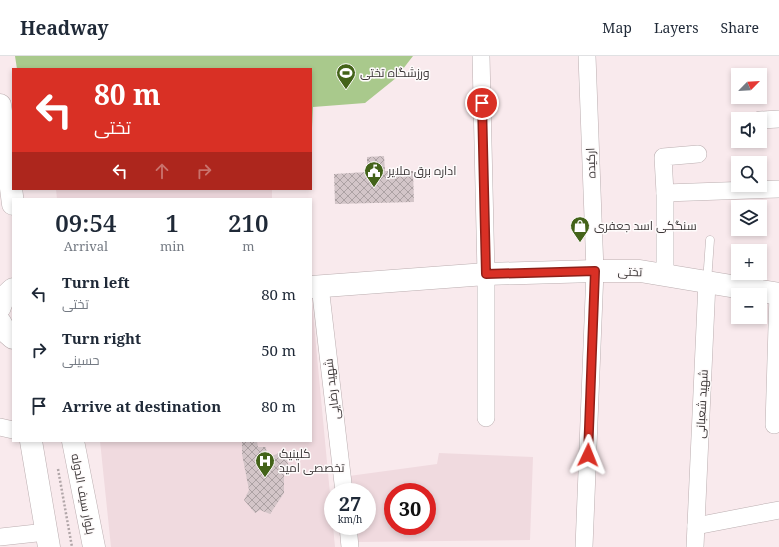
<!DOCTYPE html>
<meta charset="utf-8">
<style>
body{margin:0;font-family:"Noto Serif",Cairo,serif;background:#f2f2f3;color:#1f2937;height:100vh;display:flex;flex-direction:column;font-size:15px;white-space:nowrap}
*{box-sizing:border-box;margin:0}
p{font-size:13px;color:#747a83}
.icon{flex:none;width:22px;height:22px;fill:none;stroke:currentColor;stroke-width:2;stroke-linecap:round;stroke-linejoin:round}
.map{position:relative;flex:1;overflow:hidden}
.details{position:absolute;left:12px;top:142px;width:300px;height:244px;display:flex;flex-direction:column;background:#fff;border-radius:0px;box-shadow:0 2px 6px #0003}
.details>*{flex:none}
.hud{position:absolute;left:12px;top:12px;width:300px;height:122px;border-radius:0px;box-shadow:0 2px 6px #0003;background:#d93025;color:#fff;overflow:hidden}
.needle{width:26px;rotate:66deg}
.buttons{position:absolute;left:731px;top:12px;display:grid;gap:8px}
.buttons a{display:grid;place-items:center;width:36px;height:36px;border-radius:0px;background:#fff;box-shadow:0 2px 6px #0003;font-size:20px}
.speed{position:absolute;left:324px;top:427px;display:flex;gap:8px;font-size:20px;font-weight:700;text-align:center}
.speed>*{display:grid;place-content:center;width:52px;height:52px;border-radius:50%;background:#fff;box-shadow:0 2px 6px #0003;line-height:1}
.speed small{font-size:10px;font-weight:400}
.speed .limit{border:6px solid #d22;background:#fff;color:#111}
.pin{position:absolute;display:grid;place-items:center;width:34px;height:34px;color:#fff;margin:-17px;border:2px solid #fff;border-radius:50%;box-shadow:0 1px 4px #0007}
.me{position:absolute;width:44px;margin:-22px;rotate:2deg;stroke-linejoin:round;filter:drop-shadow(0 0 3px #0008)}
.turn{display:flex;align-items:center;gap:14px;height:84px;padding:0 16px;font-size:18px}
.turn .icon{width:52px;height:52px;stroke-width:2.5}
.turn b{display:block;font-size:28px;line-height:34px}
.lanes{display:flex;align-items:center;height:38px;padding:0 16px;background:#0003;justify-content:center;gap:20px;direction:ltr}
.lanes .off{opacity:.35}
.eta{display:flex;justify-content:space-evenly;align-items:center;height:68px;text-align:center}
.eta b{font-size:24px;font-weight:600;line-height:28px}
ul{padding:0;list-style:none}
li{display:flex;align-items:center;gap:12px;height:56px;padding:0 16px}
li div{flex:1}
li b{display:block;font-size:15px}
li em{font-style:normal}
header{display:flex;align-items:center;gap:24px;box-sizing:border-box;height:56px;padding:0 20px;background:#fff;border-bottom:1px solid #e0e1e3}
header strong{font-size:19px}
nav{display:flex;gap:22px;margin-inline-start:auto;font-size:14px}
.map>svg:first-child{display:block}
.built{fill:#f0dadf;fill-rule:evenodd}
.grass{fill:#a9c98c}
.building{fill:url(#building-cross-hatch)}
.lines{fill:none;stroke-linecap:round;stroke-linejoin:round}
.service-casing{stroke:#bbaeb0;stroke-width:9}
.minor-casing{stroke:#bbaeb0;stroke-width:18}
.secondary-casing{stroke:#bbaeb0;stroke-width:23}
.path{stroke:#b1a6a8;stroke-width:2.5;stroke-dasharray:2 2;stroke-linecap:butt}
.service{stroke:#fff;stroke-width:8}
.minor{stroke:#fff;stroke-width:17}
.secondary{stroke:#fff;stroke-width:22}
.route-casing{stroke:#8d1f18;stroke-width:10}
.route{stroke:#d93025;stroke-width:7}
.labels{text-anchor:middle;stroke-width:3;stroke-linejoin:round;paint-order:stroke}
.poi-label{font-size:12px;fill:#3a3536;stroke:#fefbfb;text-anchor:start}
.street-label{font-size:12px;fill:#3a3536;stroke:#fefbfb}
</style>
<header>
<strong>Headway</strong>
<nav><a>Map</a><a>Layers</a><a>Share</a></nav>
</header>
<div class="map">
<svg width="779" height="491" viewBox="0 0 779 491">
<defs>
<pattern id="building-cross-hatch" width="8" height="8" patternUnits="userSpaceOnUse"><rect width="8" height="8" fill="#d3c5c8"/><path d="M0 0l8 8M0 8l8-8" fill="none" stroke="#aca1a3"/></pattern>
</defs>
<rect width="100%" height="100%" fill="#f9eaed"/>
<!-- built -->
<g class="built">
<polygon points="56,133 272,133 272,143 57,143"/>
<polygon points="311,247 312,247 335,491 111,491 100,385 311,385"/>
<path d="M439,397L533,401L530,484L358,486L356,470H367V436H351L349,420L437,408ZM393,436H427V470H393Z"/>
</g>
<!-- grass -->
<polygon class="grass" points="15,0 413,0 396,22 365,47 313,51 312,72 311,72 311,13 17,13"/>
<!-- building -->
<g class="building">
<polygon points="384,100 385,115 413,115 414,146 335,148 334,118 367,116 367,101"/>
<polygon points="242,385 257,385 258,391 266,391 267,402 284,395 290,414 284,417 284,437 270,458 260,454 255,457 244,444 249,434 242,398"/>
</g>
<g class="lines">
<!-- service casing -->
<g class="service-casing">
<polyline id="service" points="707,226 710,184"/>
</g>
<!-- minor casing -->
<g class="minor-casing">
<g id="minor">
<polyline points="481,0 486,218 486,362"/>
<polyline points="760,64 779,63"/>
<polyline points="665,137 663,101 698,98"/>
<polyline points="665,219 665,137 779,133"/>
<polyline points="320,230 344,436"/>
<polyline points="774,369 778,237"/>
<polyline points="0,371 13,374"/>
<polyline points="348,470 350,491"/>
<polyline points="696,470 779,454"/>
<polyline points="0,481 46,476"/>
<polyline points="584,491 595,215 587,0"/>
<polyline points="695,491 707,226"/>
</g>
</g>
<!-- secondary casing -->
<g class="secondary-casing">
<g id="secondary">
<polyline points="0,49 3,69 13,148"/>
<polyline points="311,231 486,218 595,215 640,215 779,238"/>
<path d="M0,251C2,243 7,238 13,233"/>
<polyline points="0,266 5,275 13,282"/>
<polyline points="31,385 49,491"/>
<polyline points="73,385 94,491"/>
</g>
</g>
<!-- path -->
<polyline class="path" points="58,413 72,491"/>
<!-- service -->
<use href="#service" class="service"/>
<!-- minor -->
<use href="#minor" class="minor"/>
<!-- secondary -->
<use href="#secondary" class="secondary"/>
</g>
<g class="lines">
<!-- route casing -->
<g class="route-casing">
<polyline id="route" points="482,47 486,218 595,215 588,399"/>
</g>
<!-- route -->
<use href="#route" class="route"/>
</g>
<!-- icons -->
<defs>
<g id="stadium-pin" transform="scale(1)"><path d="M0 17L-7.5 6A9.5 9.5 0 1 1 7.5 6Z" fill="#436319" stroke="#fefbfb"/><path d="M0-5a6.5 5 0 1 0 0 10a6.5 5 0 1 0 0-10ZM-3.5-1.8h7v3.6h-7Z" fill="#fff"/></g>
<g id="civic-pin" transform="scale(1)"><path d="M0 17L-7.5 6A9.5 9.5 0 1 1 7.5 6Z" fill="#436319" stroke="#fefbfb"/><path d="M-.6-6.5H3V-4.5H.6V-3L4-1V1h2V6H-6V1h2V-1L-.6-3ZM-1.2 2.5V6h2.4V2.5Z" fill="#fff"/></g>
<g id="shop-pin" transform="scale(1)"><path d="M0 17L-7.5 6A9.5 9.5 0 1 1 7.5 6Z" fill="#436319" stroke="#fefbfb"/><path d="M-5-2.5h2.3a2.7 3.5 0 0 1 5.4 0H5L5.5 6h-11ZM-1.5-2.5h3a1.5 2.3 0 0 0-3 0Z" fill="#fff"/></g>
<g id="hospital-pin" transform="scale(1)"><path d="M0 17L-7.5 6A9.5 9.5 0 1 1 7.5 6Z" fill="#436319" stroke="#fefbfb"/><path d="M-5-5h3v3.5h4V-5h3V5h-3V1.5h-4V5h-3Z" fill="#fff"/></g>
</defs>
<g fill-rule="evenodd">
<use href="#stadium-pin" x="346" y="17"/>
<use href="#civic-pin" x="374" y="115"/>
<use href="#shop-pin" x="580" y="170"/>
<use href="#hospital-pin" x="265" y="405"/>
</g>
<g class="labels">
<!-- poi labels -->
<g class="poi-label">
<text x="360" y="21">ورزشگاه تختی</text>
<text x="388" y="119">اداره برق ملایر</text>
<text x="594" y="174">سنگکی اسد جعفری</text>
<text x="279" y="402">کلینیک<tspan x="279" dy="14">تخصصی امید</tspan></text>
</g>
<!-- street labels -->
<g class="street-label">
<text transform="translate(591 107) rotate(-92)" y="4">ارکیده</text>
<text transform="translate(630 216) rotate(2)" y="4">تختی</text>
<text transform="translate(332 333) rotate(-97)" y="4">شهید رضایی</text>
<text transform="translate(702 348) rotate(-87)" y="4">شهید شعبانی</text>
<text transform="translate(83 438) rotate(79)" y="4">بلوار سیف الدوله</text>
</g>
</g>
</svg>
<div class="buttons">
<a><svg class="needle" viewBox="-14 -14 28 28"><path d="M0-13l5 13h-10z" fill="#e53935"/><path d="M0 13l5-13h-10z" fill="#747a83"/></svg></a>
<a><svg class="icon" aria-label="sound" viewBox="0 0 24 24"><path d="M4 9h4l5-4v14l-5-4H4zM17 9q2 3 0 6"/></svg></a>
<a><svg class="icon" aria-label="search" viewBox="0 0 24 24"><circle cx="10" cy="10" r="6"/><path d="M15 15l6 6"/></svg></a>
<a><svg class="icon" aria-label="layers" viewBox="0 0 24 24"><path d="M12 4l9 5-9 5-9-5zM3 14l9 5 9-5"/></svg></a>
<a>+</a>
<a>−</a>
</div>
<div class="speed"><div>27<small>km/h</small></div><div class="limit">30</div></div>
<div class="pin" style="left:482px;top:47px;background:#d93025"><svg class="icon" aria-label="arrive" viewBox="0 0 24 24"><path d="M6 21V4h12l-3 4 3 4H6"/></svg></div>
<svg class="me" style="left:588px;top:399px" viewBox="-20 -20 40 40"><path d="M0-17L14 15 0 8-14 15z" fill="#d93025" stroke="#fff" stroke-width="4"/></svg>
<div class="hud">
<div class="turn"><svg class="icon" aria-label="left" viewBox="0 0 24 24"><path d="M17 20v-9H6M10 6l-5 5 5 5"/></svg><div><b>80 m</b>تختی</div></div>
<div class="lanes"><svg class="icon" aria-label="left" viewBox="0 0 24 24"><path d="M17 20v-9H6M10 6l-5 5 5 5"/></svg><svg class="icon off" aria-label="ahead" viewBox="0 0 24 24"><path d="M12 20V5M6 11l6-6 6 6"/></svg><svg class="icon off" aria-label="right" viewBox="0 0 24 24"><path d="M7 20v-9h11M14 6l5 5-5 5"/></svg></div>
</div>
<section class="details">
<div class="eta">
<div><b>09:54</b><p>Arrival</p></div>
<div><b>1</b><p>min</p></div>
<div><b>210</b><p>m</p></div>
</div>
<ul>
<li><svg class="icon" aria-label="left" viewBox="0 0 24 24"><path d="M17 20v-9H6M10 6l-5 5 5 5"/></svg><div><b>Turn left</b><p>تختی</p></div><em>80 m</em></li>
<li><svg class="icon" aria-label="right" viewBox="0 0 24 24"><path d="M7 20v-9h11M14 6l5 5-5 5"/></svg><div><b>Turn right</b><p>حسینی</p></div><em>50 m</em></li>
<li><svg class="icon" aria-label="arrive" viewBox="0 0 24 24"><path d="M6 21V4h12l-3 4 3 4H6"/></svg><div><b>Arrive at destination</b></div><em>80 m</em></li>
</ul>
</section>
</div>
